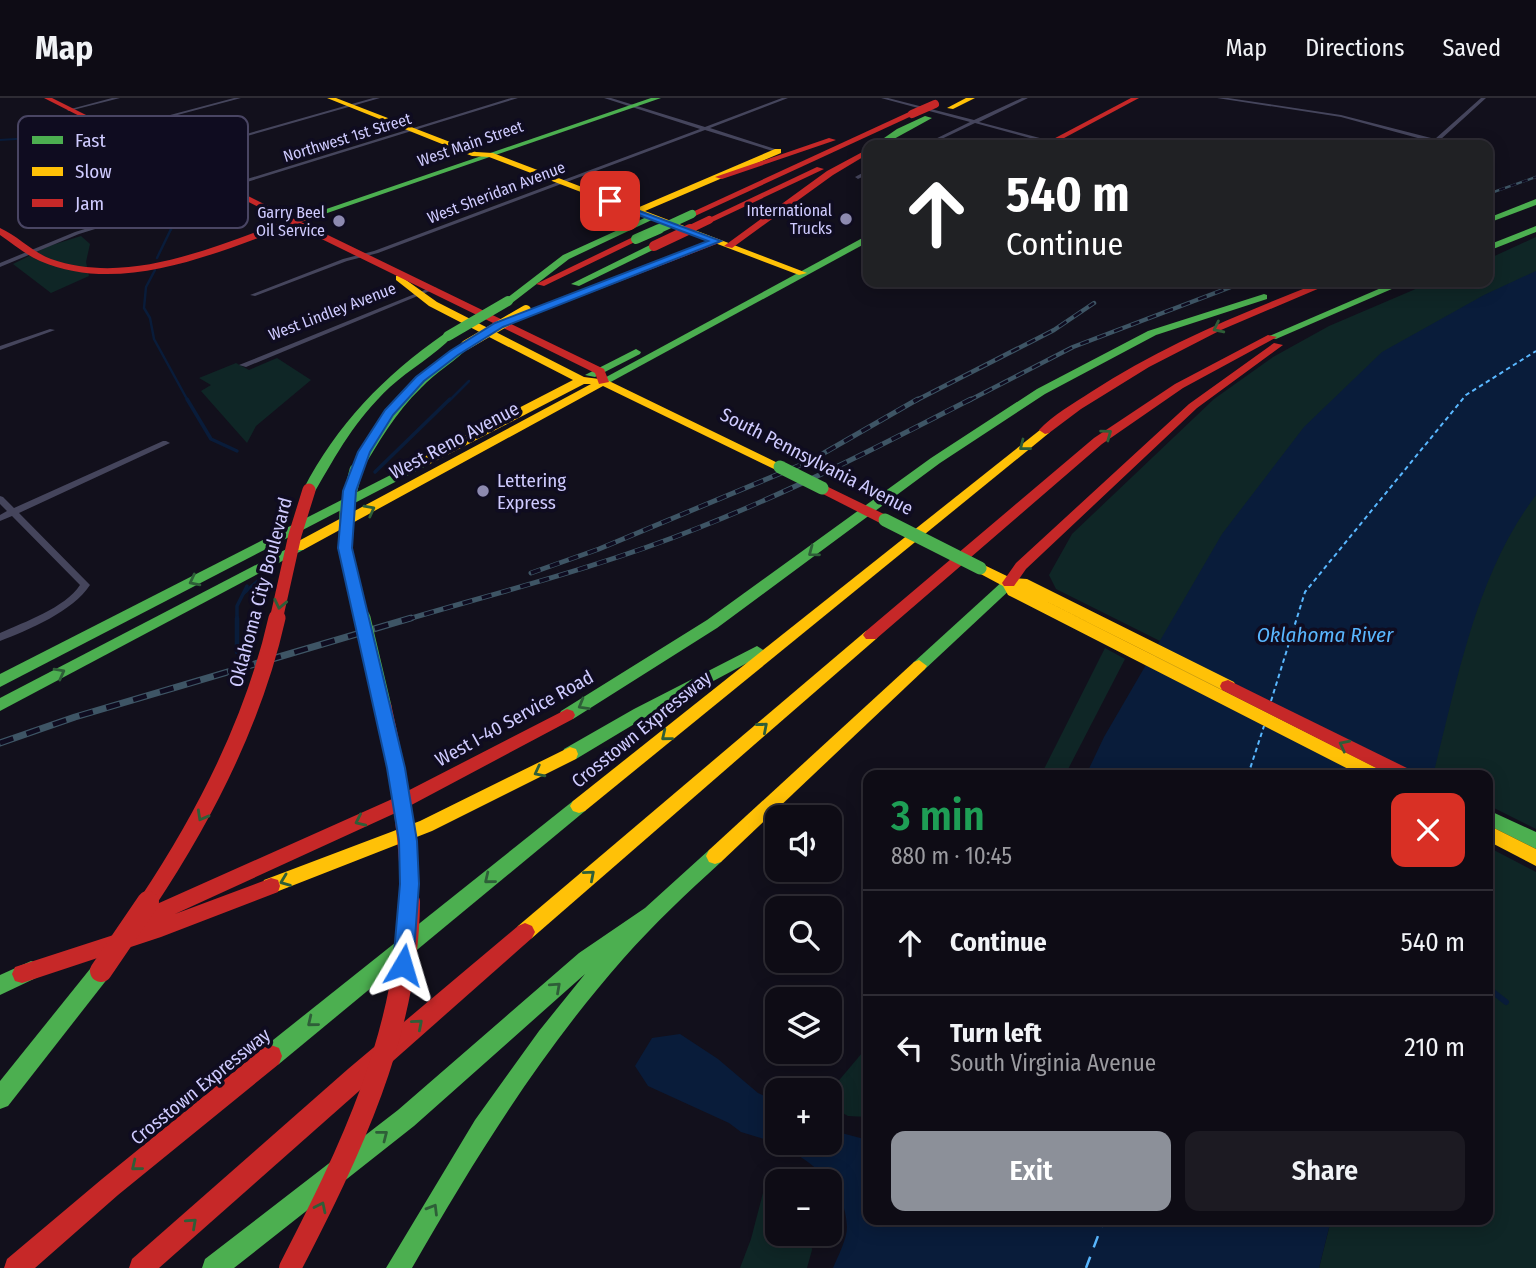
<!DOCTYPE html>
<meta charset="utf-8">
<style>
body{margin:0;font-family:"Fira Sans Condensed",sans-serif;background:#1c1a22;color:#f1f3f6;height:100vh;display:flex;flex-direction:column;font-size:26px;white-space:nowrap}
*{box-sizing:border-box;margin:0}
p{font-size:23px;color:#9b9ba0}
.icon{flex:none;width:38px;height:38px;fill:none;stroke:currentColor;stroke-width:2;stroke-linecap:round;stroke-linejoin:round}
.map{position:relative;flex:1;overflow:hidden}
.drawer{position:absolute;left:863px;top:672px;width:630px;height:455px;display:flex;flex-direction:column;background:#0e0c15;border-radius:14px;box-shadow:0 4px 18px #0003,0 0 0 2px #2e2c34}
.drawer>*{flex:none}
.guide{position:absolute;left:863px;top:42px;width:630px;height:147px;border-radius:14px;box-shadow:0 4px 18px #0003,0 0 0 2px #2e2c34;background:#202124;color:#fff;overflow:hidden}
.fabs{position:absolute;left:765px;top:707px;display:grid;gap:14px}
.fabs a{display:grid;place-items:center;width:77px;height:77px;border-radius:14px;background:#0e0c15;box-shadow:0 4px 18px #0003,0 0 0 2px #2e2c34;font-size:35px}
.pin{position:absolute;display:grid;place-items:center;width:60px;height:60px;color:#fff;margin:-30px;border-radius:14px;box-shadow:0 4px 10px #0006}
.me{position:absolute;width:77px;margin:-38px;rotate:7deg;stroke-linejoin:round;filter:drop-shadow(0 0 5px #0008)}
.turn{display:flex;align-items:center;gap:24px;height:147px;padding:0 28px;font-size:32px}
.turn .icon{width:91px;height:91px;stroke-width:2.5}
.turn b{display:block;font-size:49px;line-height:60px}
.round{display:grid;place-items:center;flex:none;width:74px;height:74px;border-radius:14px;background:#1c1a22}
.summary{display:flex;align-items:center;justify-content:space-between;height:119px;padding:0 28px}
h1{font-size:42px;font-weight:600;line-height:52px;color:#1e9e55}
.primary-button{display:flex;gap:14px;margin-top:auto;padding:14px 28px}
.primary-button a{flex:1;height:80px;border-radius:14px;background:#8c9099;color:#fff;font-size:28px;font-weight:600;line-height:80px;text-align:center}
.primary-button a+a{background:#1c1a22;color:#f1f3f6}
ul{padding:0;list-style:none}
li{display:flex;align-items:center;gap:21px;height:105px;padding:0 28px;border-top:2px solid #2e2c34}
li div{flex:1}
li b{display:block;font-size:26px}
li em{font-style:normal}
header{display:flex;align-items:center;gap:42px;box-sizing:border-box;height:98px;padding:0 35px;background:#0e0c15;border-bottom:2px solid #2e2c34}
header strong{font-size:33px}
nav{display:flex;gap:38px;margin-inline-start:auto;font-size:24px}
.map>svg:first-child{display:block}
.green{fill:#0f2626}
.water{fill:#091c3a}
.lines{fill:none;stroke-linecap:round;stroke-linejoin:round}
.stream-far4{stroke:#091c3a;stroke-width:2}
.stream-far3{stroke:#091c3a;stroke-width:2.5}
.stream-far2{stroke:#091c3a;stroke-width:3.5}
.stream-far1{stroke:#091c3a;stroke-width:4.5}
.stream{stroke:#091c3a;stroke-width:6}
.ferry-far1{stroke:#59b7ff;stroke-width:2;stroke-dasharray:4.5 3.5;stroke-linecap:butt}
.ferry{stroke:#59b7ff;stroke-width:2.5;stroke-dasharray:12 10;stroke-linecap:butt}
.street{fill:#45455c;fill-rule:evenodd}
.fast{fill:#4caf50;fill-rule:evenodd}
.slow{fill:#ffc107;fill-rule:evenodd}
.jam{fill:#c62828;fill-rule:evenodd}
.rail-far3-casing{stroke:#3e5565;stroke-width:2.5}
.rail-far2-casing{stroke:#3e5565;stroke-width:4.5}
.rail-far1-casing{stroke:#3e5565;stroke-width:5}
.rail-casing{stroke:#3e5565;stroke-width:7}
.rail-far3{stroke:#0f0c20;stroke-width:2;stroke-dasharray:6;stroke-linecap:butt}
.rail-far2{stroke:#0f0c20;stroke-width:2.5;stroke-dasharray:9;stroke-linecap:butt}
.rail-far1{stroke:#0f0c20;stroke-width:3.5;stroke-dasharray:10;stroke-linecap:butt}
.rail{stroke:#0f0c20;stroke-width:4.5;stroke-dasharray:14;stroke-linecap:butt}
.fast-bridge-far3{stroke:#4caf50;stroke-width:8}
.fast-bridge-far2{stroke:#4caf50;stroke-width:10}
.fast-bridge-far1{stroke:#4caf50;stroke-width:13}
.fast-bridge{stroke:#4caf50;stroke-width:17}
.slow-bridge{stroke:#ffc107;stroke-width:10}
.jam-bridge-far4{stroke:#c62828;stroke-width:8}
.jam-bridge-far3{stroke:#c62828;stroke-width:10}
.jam-bridge-far2{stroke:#c62828;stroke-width:13}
.jam-bridge-far1{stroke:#c62828;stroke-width:17}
.jam-bridge{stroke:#c62828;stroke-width:22}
.oneway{stroke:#2e5e38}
.route{fill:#1a73e8;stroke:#114b97;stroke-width:2}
.poi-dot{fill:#8d8ab0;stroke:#0f0c20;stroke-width:2.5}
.labels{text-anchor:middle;stroke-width:7;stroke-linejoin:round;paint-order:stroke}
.far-street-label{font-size:16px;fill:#cfcbff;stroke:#0f0c20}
.far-poi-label{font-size:16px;fill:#cfcbff;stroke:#0f0c20;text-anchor:end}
.street-label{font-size:19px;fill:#cfcbff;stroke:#0f0c20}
.poi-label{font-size:19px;fill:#cfcbff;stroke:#0f0c20;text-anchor:start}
.water-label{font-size:21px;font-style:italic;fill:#59b7ff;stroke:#0f0c20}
.key{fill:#0f0c20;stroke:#494563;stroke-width:2}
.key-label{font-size:19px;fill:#cfcbff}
</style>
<header>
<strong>Map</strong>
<nav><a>Map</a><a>Directions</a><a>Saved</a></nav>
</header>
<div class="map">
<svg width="1536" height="1170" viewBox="0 0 1536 1170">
<rect width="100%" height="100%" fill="#12101c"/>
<!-- green -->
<g class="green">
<polygon points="81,138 90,146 86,164 89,178 51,195 13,166 49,148"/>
<polygon points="1536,139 1536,731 1488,707 1488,677 1428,677 1056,491 1049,477 1072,436 1214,301 1273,259 1329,228 1432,184 1488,184 1488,161"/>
<polygon points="277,260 311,282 256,328 247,345 201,293 211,287 199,280 236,265 249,272"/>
<polygon points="1105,550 1125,561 1065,677 1041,677"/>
<polygon points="1488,749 1536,774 1536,1170 1319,1170 1331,1122 1488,1122"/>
<polygon points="868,948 868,1019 848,1018 830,1008 830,993"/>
<polygon points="777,1076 784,1083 777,1083 777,1136 810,1136 812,1152 807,1170 740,1170 751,1141 764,1091"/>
</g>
<!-- water -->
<g class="water">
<path d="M1536,173V397C1475,478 1458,581 1433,677H1086L1104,639L1222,436L1304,329L1382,254L1484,197Z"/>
<polygon points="680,936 718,961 758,995 777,1004 777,1045 741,1034 729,1025 648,988 635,968 652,940"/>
<path d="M830,1032L868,1042V1122H1331L1319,1170H833C838,1158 847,1141 847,1129C846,1086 810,1063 777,1045H830Z"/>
</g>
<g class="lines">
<!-- stream-far4 -->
<polyline class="stream-far4" points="0,42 46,39 94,45 108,50 183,93 187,110 170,133"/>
<!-- stream-far3 -->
<g class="stream-far3">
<polyline points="157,160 171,131"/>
<polyline points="155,172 146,189 144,210 150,220 154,241 188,303"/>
<polyline points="449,303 469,283"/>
</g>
<!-- stream-far2 -->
<g class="stream-far2">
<polyline points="187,301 211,341 237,353"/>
<polyline points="375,374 450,301"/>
<polyline points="244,495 260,481"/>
<polyline points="237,522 237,508 247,488"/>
</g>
<!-- stream-far1 -->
<polyline class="stream-far1" points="237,520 237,554"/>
<!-- stream -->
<polyline class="stream" points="1488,890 1506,904"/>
<!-- ferry-far1 -->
<g class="ferry-far1">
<polyline points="1271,603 1305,494 1466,297 1536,253"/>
<polyline points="1248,677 1264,628"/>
</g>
<!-- ferry -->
<polyline class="ferry" points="1086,1170 1104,1122"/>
<!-- street -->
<g class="street">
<polygon points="112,0 120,0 69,13 67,12"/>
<polygon points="234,0 241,0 114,34 110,33"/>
<polygon points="373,0 380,0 167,61 162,60"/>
<polygon points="511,0 518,0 79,136 0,169 0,165 75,134"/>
<polygon points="604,0 611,0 705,29 782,0 788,0 710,30 781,53 776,54 705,32 378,155 347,163 255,198 250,197 343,161 374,153 700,31"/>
<polygon points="881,0 888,0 974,22 1022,0 1028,0 979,24 1055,44 1052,46 975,25 929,47 923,47 970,24"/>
<polygon points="1217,0 1228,0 1341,17 1435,41 1481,0 1486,0 1440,42 1455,47 1436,45 1341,19"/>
<polygon points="868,72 868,76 858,81 855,79"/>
<polygon points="432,189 437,190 246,269 239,267"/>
<polygon points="50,231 55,232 0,252 0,248"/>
<path d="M163,343H166L170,345L19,415L90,487C73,513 29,532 0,543V535C24,524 65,510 80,487L12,418L0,423V417L7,413L0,406V398L3,399L14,410Z"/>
</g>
<!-- fast -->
<g class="fast">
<polygon points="651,0 661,0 307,122 300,120"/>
<polygon points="925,18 932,20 883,47 874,47 897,31"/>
<polygon points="1536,101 1536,107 1488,125 1488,120"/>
<polygon points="651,117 658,119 569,161 512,205 503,203 563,157"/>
<polygon points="1536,128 1536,134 1488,153 1488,147"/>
<polygon points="868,137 868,144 607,286 597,284"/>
<polygon points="654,145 657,146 657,150 579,188 571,186"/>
<polygon points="1395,184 1408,184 1276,241 1267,239"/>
<polygon points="1264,196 1267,197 1267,201 1156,237 1045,296 940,365 717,530 573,621 561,621 559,617 561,613 707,522 931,360 1037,291 1148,233"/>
<path d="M444,236L453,238C435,257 410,271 390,289C354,323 338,354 314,395H304L303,392C337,326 384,278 444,236Z"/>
<path d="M462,245L471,247C456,263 436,274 421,290C395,315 379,344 360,375H352L350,372C377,319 414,280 462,245Z"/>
<polygon points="636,251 641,254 640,256 595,279 585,277"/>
<polygon points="420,362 424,363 424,369 0,589 0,576"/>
<polygon points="298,445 303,446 305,449 303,452 0,613 0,600"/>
<polygon points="1009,480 1016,485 1014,488 924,572 914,572 911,568 914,564 1004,482"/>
<polygon points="757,548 765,553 762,557 646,619 576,661 564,661 562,656 564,651 634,611"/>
<polygon points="579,701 585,703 588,708 585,713 279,966 271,969 263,966 260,958 263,950 573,703"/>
<polygon points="1488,712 1536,734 1536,751 1488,727"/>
<path d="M715,750L721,752L724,758L721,764C687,795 654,826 623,861C540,955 474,1062 412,1170H386L475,1022L539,933L585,876L414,1028L234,1170H202L205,1161L398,1012L579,855L645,810L709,752Z"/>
<polygon points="31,863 38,865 41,872 38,879 0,897 0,877"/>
<polygon points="101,864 108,866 111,873 108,880 8,1008 0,1011 0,983 94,866"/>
</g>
<!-- slow -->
<g class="slow">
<polygon points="327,0 336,0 476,54 493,55 637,110 775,51 781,51 781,55 645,113 807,175 799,177 489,59 472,58"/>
<polygon points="966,0 975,0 953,11 947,10"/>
<polygon points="399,177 437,204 584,279 607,282 786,369 780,373 776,372 603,288 303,452 293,452 291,449 293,446 591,286 584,286 424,369 416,369 416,363 573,282 429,208 396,182 396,178"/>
<polygon points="1045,328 1051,332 1049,335 585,713 579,715 573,713 570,708 573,703"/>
<polygon points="980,465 1011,480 1027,481 1234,584 1236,588 1234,592 1222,592 1018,489 1381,672 1383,677 1360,677 1008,497 1003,488 975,473 973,470 975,467"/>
<polygon points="871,532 879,537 876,541 532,840 525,843 518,840 515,834 518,828 866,533"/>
<polygon points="919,562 927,568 924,572 721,764 715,766 709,764 706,758 709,752 914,564"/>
<polygon points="570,649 576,651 578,656 576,661 432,733 271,796 264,794 262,788 264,782 420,723"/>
<polygon points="1488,727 1536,751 1536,768 1488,743"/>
</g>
<!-- jam -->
<g class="jam">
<path d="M44,0H52L294,121L307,118V122L301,124L604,271L609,284L599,286L595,275L293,127C215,155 122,198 40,163C26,157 13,146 0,137V130C18,138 32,154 51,161C129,188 212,149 286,123Z"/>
<polygon points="1131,0 1139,0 1051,47 1042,47"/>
<polygon points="909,14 916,16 695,118 688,116"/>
<polygon points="829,40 836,42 722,81 715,79"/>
<polygon points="868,51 868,56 833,77 732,150 724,148 827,73"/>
<polygon points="817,69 824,71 712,124 705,122"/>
<polygon points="633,139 641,141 544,188 536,186"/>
<polygon points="716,140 721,143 719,145 536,216 527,214"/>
<path d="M1321,184H1334L1221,232L1149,269L1081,311L1049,335L1045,336L1039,332C1053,317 1074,305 1091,294C1163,247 1242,215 1321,184Z"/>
<polygon points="1268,237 1277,239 1183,290 1102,346 876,541 866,541 863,537 866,533 1094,340 1175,286"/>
<polygon points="1274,245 1283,247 1197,310 1026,471 1014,488 1004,488 1002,485 1016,465 1189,306"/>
<polygon points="822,386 890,419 892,422 885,426 880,425 817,393 816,390"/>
<polygon points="1228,582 1411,672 1414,677 1390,677 1222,592 1220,588 1222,584"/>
<polygon points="567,611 573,613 575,617 573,621 402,712 175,816 271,780 278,782 280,788 278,794 161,839 22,885 15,883 12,876 15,869 132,831 127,824 130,818 390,702"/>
<polygon points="525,825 532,828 535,834 532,840 159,1170 129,1170 132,1161 348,971 518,828"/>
<polygon points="271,947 279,950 282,958 279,966 118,1097 35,1170 4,1170 7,1161 102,1081 263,950"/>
</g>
<!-- rail-far3 casing -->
<g class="rail-far3-casing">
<polyline id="rail-far3" points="1488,96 1536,79"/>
</g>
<!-- rail-far2 casing -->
<g class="rail-far2-casing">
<g id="rail-far2">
<polyline points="915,303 1054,232 1094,205"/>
<polyline points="968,303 1073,249 1244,184"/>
</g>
</g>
<!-- rail-far1 casing -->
<g class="rail-far1-casing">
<g id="rail-far1">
<polyline points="531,475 599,451 810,363 918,301"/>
<path d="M405,522C503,493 603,468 698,430C792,393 882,347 971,301"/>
</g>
</g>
<!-- rail casing -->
<g class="rail-casing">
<polyline id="rail" points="0,645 75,619 411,520"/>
</g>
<!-- rail-far3 -->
<use href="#rail-far3" class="rail-far3"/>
<!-- rail-far2 -->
<use href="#rail-far2" class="rail-far2"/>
<!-- rail-far1 -->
<use href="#rail-far1" class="rail-far1"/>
<!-- rail -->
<use href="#rail" class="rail"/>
<!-- fast-bridge-far3 -->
<polyline class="fast-bridge-far3" points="655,133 692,116"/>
<!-- fast-bridge-far2 -->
<g class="fast-bridge-far2">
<polyline points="636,141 659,131"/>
<polyline points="448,238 508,203"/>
</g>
<!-- fast-bridge-far1 -->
<g class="fast-bridge-far1">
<polyline points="780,369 822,390"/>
<polyline points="356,372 346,412 345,450 362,522"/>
<polyline points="885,422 980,470"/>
</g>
<!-- fast-bridge -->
<polyline class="fast-bridge" points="362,520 383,609"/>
<!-- slow-bridge -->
<polyline class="slow-bridge" points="466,247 526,212"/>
<!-- jam-bridge-far4 -->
<g class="jam-bridge-far4">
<polyline points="912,16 935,6"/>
<polyline points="686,133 709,122"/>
</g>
<!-- jam-bridge-far3 -->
<polyline class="jam-bridge-far3" points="654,148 690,131"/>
<!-- jam-bridge-far2 -->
<polyline class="jam-bridge-far2" points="276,522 295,437 309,392"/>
<!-- jam-bridge-far1 -->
<g class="jam-bridge-far1">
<path d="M383,609C398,674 409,739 409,805"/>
<path d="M147,805C205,718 254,623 277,520"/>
</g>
<!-- jam-bridge -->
<g class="jam-bridge">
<polyline points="101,873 148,804"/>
<path d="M290,1170C349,1056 408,934 409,804"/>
</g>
</g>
<!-- one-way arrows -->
<defs><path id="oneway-chevron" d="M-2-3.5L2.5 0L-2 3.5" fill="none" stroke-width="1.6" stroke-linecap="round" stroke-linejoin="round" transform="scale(1.75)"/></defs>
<g class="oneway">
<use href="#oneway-chevron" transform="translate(1218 230) rotate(154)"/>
<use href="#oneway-chevron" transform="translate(1107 336) rotate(-36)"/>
<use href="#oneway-chevron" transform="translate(1024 348) rotate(142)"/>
<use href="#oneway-chevron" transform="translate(370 412) rotate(-28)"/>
<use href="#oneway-chevron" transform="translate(813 454) rotate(143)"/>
<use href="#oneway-chevron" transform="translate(194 483) rotate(153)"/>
<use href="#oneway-chevron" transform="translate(280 506) rotate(102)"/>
<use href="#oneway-chevron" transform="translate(60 575) rotate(-28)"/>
<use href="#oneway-chevron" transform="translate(583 607) rotate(150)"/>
<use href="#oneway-chevron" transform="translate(763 629) rotate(-41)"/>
<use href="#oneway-chevron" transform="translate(666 638) rotate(141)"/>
<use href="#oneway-chevron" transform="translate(1344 647) rotate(-153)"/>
<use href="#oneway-chevron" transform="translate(539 674) rotate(153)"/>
<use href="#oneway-chevron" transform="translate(202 718) rotate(119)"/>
<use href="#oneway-chevron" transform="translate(360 723) rotate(155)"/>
<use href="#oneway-chevron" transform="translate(590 777) rotate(-41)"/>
<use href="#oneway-chevron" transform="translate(489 781) rotate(141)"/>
<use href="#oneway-chevron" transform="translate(285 783) rotate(159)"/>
<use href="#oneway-chevron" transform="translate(556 889) rotate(-42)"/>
<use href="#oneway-chevron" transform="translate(312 924) rotate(141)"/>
<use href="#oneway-chevron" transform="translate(418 926) rotate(-41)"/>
<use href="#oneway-chevron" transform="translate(383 1037) rotate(-38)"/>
<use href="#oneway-chevron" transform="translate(136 1068) rotate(141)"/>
<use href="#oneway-chevron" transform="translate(321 1109) rotate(-64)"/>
<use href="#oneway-chevron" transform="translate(433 1111) rotate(-59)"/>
<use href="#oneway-chevron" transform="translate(192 1125) rotate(-42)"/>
</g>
<!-- route -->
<polygon class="route" points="607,101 721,143 503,229 458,257 424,283 393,317 370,354 356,393 352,450 405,670 417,743 419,786 413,867 411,873 403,876 396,873 393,867 400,786 399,743 387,670 338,450 343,393 358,354 385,312 416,279 450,253 495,225 708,143 607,105"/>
<!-- markers -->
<g class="poi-dot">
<circle cx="846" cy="121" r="7"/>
<circle cx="339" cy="123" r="7"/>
<circle cx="483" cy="393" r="7"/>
</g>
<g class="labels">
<!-- far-street labels -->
<g class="far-street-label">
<text transform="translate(347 39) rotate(-17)" y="6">Northwest 1st Street</text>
<text transform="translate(470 45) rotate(-19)" y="6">West Main Street</text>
<text transform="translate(496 94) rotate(-21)" y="6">West Sheridan Avenue</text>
<text transform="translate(332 213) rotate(-21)" y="6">West Lindley Avenue</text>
</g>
<!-- far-poi labels -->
<g class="far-poi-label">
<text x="832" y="118">International<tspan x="832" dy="18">Trucks</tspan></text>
<text x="325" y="120">Garry Beel<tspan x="325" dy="18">Oil Service</tspan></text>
</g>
<!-- street labels -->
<g class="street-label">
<text transform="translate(454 342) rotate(-28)" y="7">West Reno Avenue</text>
<text transform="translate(817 363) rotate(27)" y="7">South Pennsylvania Avenue</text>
<text transform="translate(260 494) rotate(-75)" y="7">Oklahoma City Boulevard</text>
<text transform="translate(514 620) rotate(-29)" y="7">West I-40 Service Road</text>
<text transform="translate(641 631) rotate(-39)" y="7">Crosstown Expressway</text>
<text transform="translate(200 988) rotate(-39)" y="7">Crosstown Expressway</text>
</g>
<!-- poi labels -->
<g class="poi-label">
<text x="497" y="389">Lettering<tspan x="497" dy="22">Express</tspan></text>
</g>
<!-- water labels -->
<g class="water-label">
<text x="1325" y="544">Oklahoma River</text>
</g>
</g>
<!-- legend -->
<rect x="18" y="18" width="230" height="112" rx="10" class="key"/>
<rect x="32" y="38" width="31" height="8" fill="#4caf50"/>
<rect x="32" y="69" width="31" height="9" fill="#ffc107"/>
<rect x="32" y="101" width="31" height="8" fill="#c62828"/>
<g class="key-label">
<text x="75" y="49">Fast</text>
<text x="75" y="80">Slow</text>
<text x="75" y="112">Jam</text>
</g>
</svg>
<div class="fabs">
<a><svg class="icon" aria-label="sound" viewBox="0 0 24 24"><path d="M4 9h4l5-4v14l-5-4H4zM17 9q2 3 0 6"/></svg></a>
<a><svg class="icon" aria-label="search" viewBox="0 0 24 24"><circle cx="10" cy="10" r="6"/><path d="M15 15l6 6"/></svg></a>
<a><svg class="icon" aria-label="layers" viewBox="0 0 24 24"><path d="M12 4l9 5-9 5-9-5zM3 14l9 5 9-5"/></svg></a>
<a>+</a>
<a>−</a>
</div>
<div class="pin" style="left:610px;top:103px;background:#d93025"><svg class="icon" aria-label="arrive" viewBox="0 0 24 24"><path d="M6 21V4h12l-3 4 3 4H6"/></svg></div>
<svg class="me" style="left:403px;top:867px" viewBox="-20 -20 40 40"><path d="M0-17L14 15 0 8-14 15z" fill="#1a73e8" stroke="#fff" stroke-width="4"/></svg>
<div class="guide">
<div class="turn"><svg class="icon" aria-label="ahead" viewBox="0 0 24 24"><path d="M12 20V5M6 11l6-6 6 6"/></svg><div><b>540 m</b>Continue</div></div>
</div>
<section class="drawer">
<div class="summary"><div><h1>3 min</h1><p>880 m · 10:45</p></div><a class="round" style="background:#d93025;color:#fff"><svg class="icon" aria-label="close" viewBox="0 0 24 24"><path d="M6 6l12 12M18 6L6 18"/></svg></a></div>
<ul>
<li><svg class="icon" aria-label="ahead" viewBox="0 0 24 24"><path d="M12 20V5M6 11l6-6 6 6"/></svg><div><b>Continue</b></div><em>540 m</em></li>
<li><svg class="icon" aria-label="left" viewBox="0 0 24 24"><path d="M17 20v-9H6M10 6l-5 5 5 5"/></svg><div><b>Turn left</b><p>South Virginia Avenue</p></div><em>210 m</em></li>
</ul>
<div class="primary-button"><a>Exit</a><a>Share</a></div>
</section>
</div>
